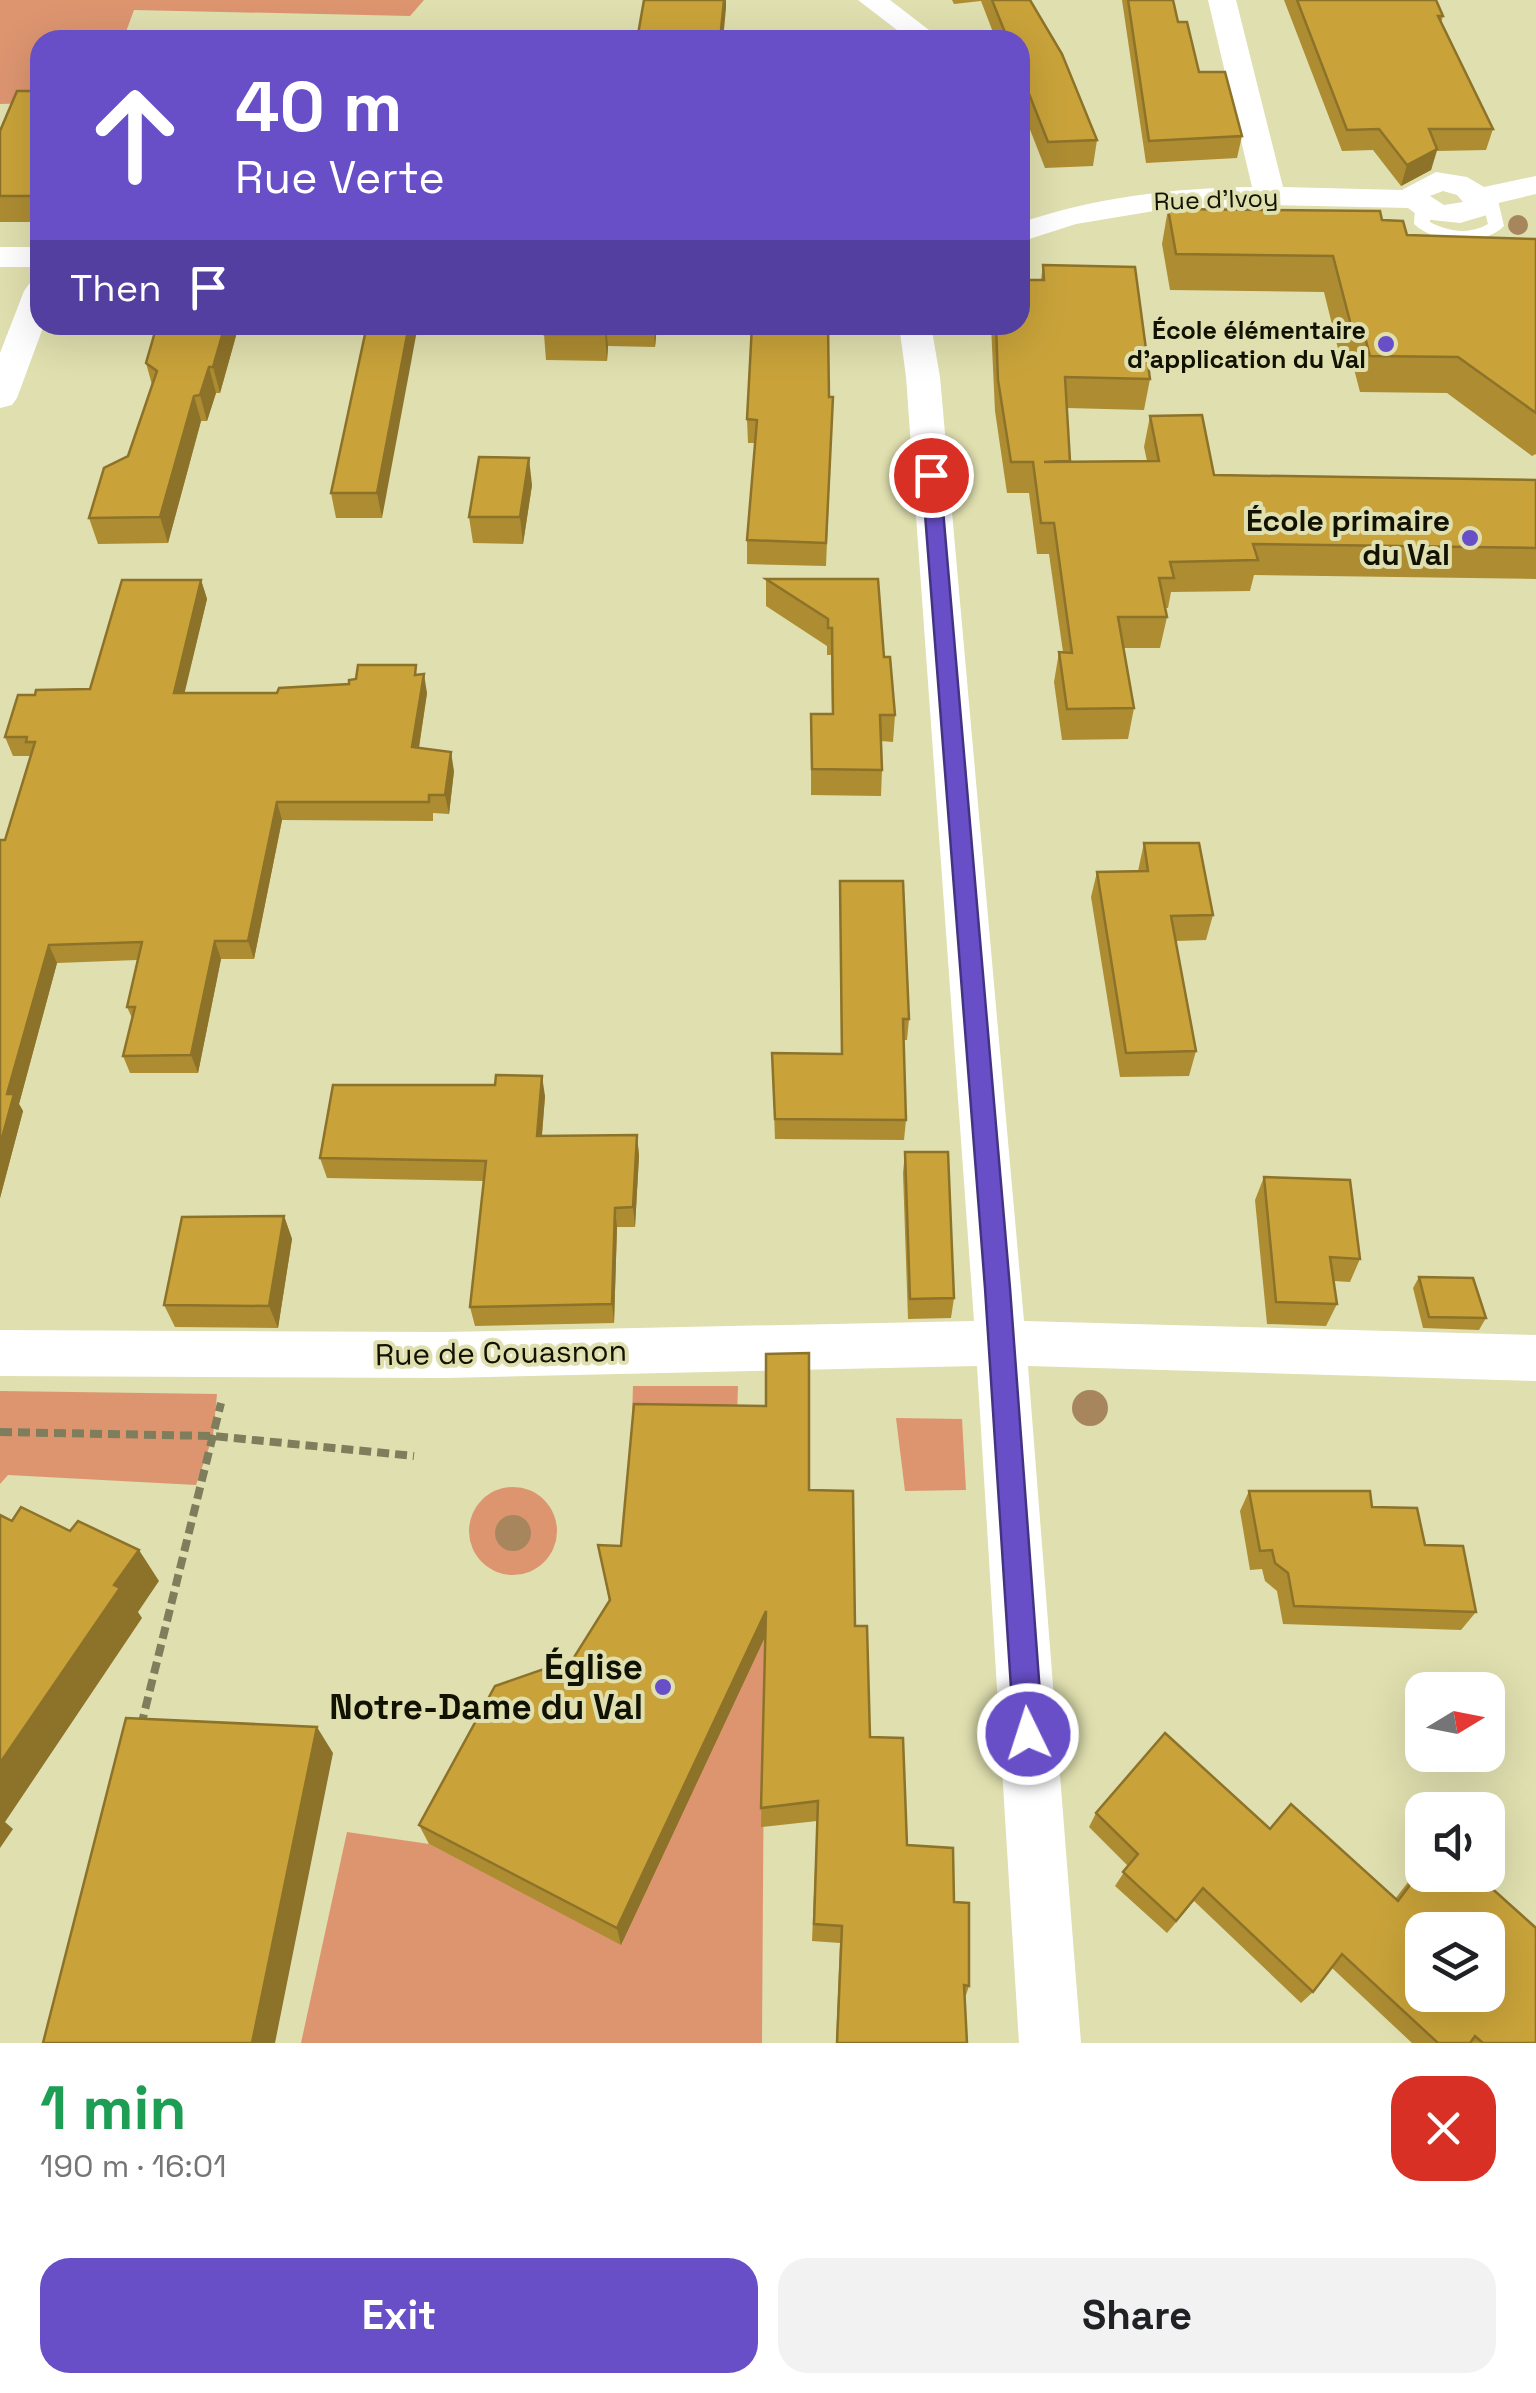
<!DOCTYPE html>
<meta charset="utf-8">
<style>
body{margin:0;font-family:"Space Grotesk",sans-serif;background:#f2f2f2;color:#202124;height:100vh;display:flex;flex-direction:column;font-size:38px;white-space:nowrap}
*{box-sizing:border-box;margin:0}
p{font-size:32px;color:#757577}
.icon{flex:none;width:55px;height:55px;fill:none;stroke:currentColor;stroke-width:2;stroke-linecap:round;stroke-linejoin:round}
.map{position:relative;height:2043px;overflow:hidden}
.drawer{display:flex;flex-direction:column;background:#fff;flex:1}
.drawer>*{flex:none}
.top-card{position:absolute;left:30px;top:30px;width:1000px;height:305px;border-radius:30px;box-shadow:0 10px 40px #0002;background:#684fc8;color:#fff;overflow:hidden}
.needle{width:65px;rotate:80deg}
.fabs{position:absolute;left:1405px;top:1672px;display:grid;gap:20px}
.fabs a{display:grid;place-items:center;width:100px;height:100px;border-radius:20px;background:#fff;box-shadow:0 10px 40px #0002;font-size:50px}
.pin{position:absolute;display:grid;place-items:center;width:85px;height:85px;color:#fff;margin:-42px;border:5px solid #fff;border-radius:50%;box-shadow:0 2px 10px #0007}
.me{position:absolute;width:110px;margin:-55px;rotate:356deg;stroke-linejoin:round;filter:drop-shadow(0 0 8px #0008)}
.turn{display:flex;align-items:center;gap:35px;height:210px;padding:0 40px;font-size:45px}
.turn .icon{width:130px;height:130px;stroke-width:2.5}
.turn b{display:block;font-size:70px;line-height:85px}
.then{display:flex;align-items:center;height:95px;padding:0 40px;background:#0003;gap:20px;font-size:38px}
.round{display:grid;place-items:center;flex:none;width:105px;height:105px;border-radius:30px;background:#f2f2f2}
.head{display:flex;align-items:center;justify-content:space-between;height:170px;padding:0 40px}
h1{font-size:60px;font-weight:600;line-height:75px;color:#1e9e55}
.action{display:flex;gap:20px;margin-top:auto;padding:20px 40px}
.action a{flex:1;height:115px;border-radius:30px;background:#684fc8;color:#fff;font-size:40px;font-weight:600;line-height:115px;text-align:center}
.action a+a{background:#f2f2f2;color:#202124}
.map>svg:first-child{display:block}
.green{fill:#dd9570}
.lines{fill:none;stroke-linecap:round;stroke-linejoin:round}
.path{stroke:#7e7e5d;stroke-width:8;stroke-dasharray:12 6;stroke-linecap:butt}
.service{fill:#fff;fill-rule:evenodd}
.minor{fill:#fff;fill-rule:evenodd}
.tree{fill:#a7865e}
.wall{fill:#ad8c32}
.shaded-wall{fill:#8d7229}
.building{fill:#c9a33a;stroke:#8d7229;stroke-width:2.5;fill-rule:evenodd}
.route{fill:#684fc8;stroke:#443382;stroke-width:2.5}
.poi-dot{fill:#684fc8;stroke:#dfdfaf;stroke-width:4}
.labels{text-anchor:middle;stroke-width:8;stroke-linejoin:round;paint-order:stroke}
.far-street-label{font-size:25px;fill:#121202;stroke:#dfdfaf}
.far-poi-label{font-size:25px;font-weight:bold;fill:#121202;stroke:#dfdfaf;text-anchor:end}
.poi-label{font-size:30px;font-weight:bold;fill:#121202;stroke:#dfdfaf;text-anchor:end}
.street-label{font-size:30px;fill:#121202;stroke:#dfdfaf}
.near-poi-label{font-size:35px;font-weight:bold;fill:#121202;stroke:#dfdfaf;text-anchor:end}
</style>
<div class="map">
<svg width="1536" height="2043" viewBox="0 0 1536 2043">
<rect width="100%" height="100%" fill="#dfdfaf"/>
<!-- green -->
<g class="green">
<polygon points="0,0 424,0 410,16 134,10 123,40 40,40 40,103 0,104"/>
<polygon points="633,1386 738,1386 737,1417 632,1417"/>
<polygon points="0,1391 217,1394 213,1436 196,1485 8,1475 0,1484"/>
<polygon points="896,1418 962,1419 966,1490 905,1491"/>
<polygon points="766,1430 762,2043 301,2043 347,1832 429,1844 622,1944"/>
<circle cx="513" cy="1531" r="44"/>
</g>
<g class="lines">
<!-- path -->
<g class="path">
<polyline points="0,1432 213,1436 414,1456"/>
<polyline points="141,1726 221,1403"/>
</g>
<!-- service -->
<path class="service" d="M1489,191L1497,196L1504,226C1481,248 1437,245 1414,224L1415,207L1423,202L1431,207L1430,222C1449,232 1469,235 1488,224L1481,196Z"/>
<!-- minor -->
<g class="minor">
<polygon points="858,0 890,0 942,40 910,40"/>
<path d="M1208,0H1236L1283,187L1402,190L1436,172L1467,177L1484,187L1536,176V194L1494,204L1487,215L1460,223L1423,219L1408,208L1265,205L1166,209L1076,224L1020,242V223C1096,197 1172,188 1252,187ZM1443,191L1457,195L1463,202L1444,205L1430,196Z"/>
<rect x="0" y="247" width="40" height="20"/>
<polygon points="40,281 40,325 44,325 17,398 12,405 0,408 0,353 24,291 29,284"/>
<polygon points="899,325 931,325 940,377 1024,1321 1536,1335 1536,1381 1028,1366 1081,2043 1019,2043 977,1366 445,1378 0,1376 0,1330 445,1332 974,1321 906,377"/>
</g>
</g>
<!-- trees -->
<g class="tree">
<circle cx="1518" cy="225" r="10"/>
<circle cx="1090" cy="1408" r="18"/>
<circle cx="513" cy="1533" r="18"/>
</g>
<!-- wall -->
<g class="wall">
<polygon points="952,0 1030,0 1097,140 1093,166 1045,168 1020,104 1020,40 996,40 981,1 954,4"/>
<polygon points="1122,0 1173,0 1178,22 1199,72 1242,136 1237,158 1146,163"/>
<polygon points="1284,0 1436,0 1443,16 1441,23 1493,129 1486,150 1437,151 1431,170 1401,186 1373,150 1342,151"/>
<polygon points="40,91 40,222 0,222 0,131"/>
<polygon points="1168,209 1382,220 1407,235 1536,239 1536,454 1532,456 1447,393 1360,392 1354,369 1343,369 1324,292 1170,290 1162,244"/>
<polygon points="1043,265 1150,379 1144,410 1067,408 1070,461 1147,461 1144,447 1150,416 1214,475 1536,480 1536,579 1254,575 1250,591 1171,592 1168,608 1165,608 1167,617 1160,648 1124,648 1134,708 1128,739 1062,740 1054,682 1059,652 1063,652 1049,554 1037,554 1029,493 1007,493 995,411 991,325 1020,325 1041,280"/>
<polygon points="157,325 239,325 220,393 216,393 207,421 201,421 168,543 98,544 89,518 128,456 152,385 146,363"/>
<polygon points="367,325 382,518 336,518 331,493"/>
<polygon points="545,325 657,325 655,347 608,346 607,361 546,360 544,334"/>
<polygon points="829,397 833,397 826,566 747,564 747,540 755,443 748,443 747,419"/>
<polygon points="532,485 523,544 473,543 469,517"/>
<polygon points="766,579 884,657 895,715 893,742 881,741 882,770 881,796 811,795 811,714 832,714 831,655 827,655 827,646 766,606"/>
<polygon points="201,580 207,599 184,693 277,693 418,674 427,693 419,748 454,771 449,814 433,813 433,821 282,820 254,959 221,959 198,1073 130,1073 123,1056 132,1018 127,1007 137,960 57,963 19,1104 23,1111 0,1198 5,840 31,756 13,756 5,737 35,695 90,689"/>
<polygon points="1144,843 1213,915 1206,940 1176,941 1196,1051 1189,1076 1120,1077 1091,897 1097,872 1138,871"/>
<polygon points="840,881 909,1019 907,1040 903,1040 906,1120 904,1140 775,1139 772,1053 841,1054"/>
<polygon points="545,1096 542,1136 637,1135 639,1156 635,1227 617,1227 614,1323 475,1326 470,1307 484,1181 327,1178 320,1158"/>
<polygon points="905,1152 954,1298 951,1318 908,1319 903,1173"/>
<polygon points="1264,1177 1360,1259 1350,1282 1334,1281 1337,1304 1326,1326 1267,1324 1255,1200"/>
<polygon points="284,1216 292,1239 278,1328 175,1327 164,1305"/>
<polygon points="1419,1277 1486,1318 1479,1330 1423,1328 1413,1288"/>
<polygon points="809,1490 855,1626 870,1737 907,1845 954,1902 969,1986 965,1998 967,2043 836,2043 840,1943 812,1941 817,1821 761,1827 765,1636 621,1945 429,1844 419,1825 573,1659 609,1601 598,1545 621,1546"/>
<polygon points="1249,1491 1425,1545 1476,1612 1461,1630 1283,1624 1277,1591 1265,1581 1262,1569 1250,1570 1240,1511"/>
<polygon points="1096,1813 1270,1829 1395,1899 1422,1864 1422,1875 1536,2043 1412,2043 1332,1968 1313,1992 1301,2003 1194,1901 1167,1933 1115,1886 1128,1866 1089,1827"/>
</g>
<!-- shaded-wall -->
<g class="shaded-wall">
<polygon points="724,0 726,0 726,8 723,40 720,40"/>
<polygon points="1437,149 1431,170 1401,186 1407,165"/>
<polygon points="225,325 239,325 220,393 213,367"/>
<polygon points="409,325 418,325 382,518 377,493"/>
<polygon points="606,325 608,346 607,361 605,334"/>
<polygon points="654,325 657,325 655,347"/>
<polygon points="209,367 216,393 207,421 200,395"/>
<polygon points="194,396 201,421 168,543 160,517"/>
<polygon points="529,458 532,485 523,544 520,517"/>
<polygon points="201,580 207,599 180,712 174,693"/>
<polygon points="424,674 427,693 416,766 412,747"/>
<polygon points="451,752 454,771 449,814 445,795"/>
<polygon points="277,802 282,820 254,959 248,941"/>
<polygon points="215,941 221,959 198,1073 191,1055"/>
<polygon points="49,945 57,963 19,1104 23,1111 0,1198 0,1145 7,1094"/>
<polygon points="542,1076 545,1096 540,1157 537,1136"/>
<polygon points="637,1135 639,1156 635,1227 633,1207"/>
<polygon points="615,1208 617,1227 614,1323 612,1304"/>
<polygon points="284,1216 292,1239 278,1328 269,1306"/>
<polygon points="139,1550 159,1581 138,1612 142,1618 5,1822 13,1829 0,1848 0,1763 114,1585"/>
<polygon points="766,1611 766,1635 621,1945 617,1928"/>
<polygon points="317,1727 333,1753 275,2043 252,2043"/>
</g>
<!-- building -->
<g class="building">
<polygon points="644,0 724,0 720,40 637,40"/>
<polygon points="992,0 1030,0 1062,54 1097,140 1048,142 1020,71 1020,40 1008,40"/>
<polygon points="1128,0 1173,0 1178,22 1187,22 1199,72 1225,72 1242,136 1149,141"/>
<polygon points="1297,0 1436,0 1443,16 1438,16 1493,129 1429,129 1437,149 1407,165 1379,129 1347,130"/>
<polygon points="17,91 40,91 40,196 0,196 0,131"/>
<polygon points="1168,209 1380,211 1382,220 1403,221 1407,235 1536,239 1536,413 1458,357 1370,356 1364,333 1353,333 1333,256 1176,254"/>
<polygon points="1043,265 1135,267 1150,379 1065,377 1070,461 1044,462 1159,461 1150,416 1202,415 1214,475 1536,480 1536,548 1253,544 1258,560 1170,562 1174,578 1159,578 1167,617 1118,617 1134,708 1067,709 1059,652 1072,653 1054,523 1041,523 1033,462 1011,462 998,380 996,325 1020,325 1020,280 1044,280"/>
<polygon points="157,325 225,325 213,367 209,367 200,395 194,396 160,517 89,518 104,468 128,456 157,371 146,363"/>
<polygon points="367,325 409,325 377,493 331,493"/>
<polygon points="545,325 606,325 605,334 544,334"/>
<polygon points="752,325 828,325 829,397 833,397 826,543 747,540 757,420 747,419"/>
<polygon points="479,457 529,458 520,517 469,517"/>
<polygon points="766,579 878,579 884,657 890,657 895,715 880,715 882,770 812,769 811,714 833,714 832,628 828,628 828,619"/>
<polygon points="122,580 201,580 174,693 277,693 279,688 349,684 349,680 356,679 358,665 416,665 415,675 424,674 412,747 451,752 445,795 429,795 429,802 277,802 248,941 215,941 191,1055 123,1056 135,1007 127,1007 142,942 49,945 7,1094 14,1094 0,1145 0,840 5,840 35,742 26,742 27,737 5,737 18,695 35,695 36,690 90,689"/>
<polygon points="1144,843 1199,843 1213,915 1171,916 1196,1051 1126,1053 1097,872 1148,871"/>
<polygon points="840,881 903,881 909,1019 903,1019 906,1120 775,1119 772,1053 842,1054"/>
<polygon points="496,1075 542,1076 537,1136 637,1135 633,1207 615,1208 612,1304 470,1307 486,1161 320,1158 333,1085 495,1085"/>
<polygon points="905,1152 948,1152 954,1298 910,1299"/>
<polygon points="1264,1177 1350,1180 1360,1259 1330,1257 1337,1304 1276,1302"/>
<polygon points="284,1216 269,1306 164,1305 182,1217"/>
<polygon points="1419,1277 1473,1278 1486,1318 1429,1317"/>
<polygon points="809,1353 809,1490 853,1491 855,1626 867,1626 870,1737 903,1738 907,1845 953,1848 954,1902 969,1903 969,1986 964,1985 967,2043 837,2043 842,1926 814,1924 818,1801 761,1808 766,1611 617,1928 419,1825 495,1686 573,1659 610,1600 598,1545 621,1546 634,1404 766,1406 766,1354"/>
<polygon points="1249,1491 1370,1491 1372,1507 1417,1508 1425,1545 1463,1546 1476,1612 1294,1606 1288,1573 1275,1563 1272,1550 1260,1551"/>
<polygon points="21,1507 70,1531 78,1521 139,1550 114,1585 120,1588 0,1763 0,1515 12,1521"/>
<polygon points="126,1718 317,1727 252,2043 43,2043"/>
<path d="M1165,1733L1270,1829L1291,1804L1398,1901L1422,1869V1875H1477L1536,1928V2043H1483L1475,2036L1470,2043H1438L1342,1954L1313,1992L1203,1888L1176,1921L1123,1872L1138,1854L1096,1813ZM1422,1930H1488V1995H1422Z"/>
</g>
<!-- route -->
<polygon class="route" points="931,469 940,475 1010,1288 1043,1734 1039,1744 1028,1749 1018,1744 1014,1734 985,1288 922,475"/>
<!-- markers -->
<g class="poi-dot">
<circle cx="1386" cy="344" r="10"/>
<circle cx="1470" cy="538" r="10"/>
<circle cx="663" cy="1687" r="10"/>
</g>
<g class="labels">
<!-- far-street labels -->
<g class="far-street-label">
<text transform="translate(1216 199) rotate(-2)" y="9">Rue d'Ivoy</text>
</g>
<!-- far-poi labels -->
<g class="far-poi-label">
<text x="1366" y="339">École élémentaire<tspan x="1366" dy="29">d'application du Val</tspan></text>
</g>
<!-- poi labels -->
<g class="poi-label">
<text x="1450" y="531">École primaire<tspan x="1450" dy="34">du Val</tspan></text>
</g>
<!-- street labels -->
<g class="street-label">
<text transform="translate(501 1353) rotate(-1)" y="10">Rue de Couasnon</text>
</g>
<!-- near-poi labels -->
<g class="near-poi-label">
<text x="643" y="1679">Église<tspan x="643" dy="40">Notre-Dame du Val</tspan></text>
</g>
</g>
</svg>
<div class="fabs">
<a><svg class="needle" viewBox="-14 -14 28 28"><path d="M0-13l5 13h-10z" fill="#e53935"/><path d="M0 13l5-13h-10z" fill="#757577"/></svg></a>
<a><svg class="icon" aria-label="sound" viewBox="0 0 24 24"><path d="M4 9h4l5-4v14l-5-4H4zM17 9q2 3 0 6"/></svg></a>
<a><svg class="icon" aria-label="layers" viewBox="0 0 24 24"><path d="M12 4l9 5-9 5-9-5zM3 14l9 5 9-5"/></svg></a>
</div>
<div class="pin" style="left:931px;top:475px;background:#d93025"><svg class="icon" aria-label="arrive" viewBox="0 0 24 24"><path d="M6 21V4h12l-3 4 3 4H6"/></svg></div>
<svg class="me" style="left:1028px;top:1734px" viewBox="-20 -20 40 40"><circle r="17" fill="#684fc8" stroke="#fff" stroke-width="3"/><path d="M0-11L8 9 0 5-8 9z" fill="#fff"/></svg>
<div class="top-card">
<div class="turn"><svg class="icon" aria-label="ahead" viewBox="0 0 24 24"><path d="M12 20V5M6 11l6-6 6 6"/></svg><div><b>40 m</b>Rue Verte</div></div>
<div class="then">Then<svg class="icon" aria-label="arrive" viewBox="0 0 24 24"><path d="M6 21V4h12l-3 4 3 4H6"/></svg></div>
</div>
</div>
<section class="drawer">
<div class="head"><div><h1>1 min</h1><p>190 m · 16:01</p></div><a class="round" style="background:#d93025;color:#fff"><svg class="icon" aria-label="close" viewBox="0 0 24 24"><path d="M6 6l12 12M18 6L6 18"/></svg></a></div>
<div class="action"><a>Exit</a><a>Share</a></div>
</section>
